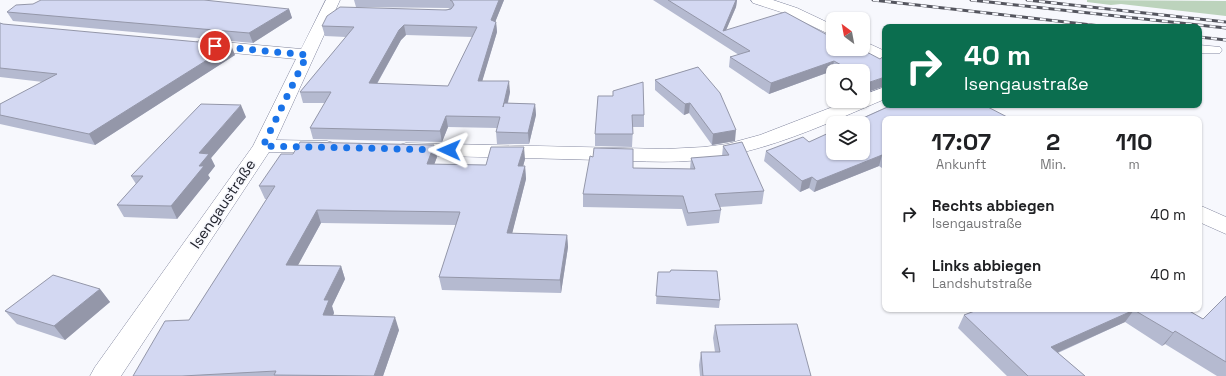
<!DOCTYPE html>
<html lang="de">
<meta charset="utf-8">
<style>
body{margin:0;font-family:"Space Grotesk",sans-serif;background:#f2f2f2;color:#202124;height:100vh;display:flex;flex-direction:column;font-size:15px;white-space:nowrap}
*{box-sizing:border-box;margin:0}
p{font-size:13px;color:#757577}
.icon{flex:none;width:22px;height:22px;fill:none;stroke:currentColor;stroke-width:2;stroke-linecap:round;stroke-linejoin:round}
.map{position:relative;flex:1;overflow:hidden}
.drawer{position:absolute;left:882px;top:116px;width:320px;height:196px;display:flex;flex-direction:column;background:#fff;border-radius:8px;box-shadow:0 1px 3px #0004}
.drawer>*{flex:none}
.hud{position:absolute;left:882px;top:24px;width:320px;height:84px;border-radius:8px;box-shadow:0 1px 3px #0004;background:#0b6e4f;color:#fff;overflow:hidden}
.needle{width:26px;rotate:328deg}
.tools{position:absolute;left:826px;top:12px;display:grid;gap:8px}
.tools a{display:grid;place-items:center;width:44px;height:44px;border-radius:8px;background:#fff;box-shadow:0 1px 3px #0004;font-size:20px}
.pin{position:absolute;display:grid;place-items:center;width:34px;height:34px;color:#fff;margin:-17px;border:2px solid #fff;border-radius:50%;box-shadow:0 1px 4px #0007}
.me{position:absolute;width:44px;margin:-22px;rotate:271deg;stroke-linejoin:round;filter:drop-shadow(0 0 3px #0008)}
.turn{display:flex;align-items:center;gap:14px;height:84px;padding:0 16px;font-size:18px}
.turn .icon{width:52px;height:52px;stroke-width:2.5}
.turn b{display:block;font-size:28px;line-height:34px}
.eta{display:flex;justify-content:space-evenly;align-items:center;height:68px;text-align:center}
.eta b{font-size:24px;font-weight:700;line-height:28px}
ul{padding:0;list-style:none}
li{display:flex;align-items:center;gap:12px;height:60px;padding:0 16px}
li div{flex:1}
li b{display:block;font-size:15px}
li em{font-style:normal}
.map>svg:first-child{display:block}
.green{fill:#bcd3bc}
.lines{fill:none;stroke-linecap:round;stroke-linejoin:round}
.lane-casing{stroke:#82869e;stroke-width:1}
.street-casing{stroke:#82869e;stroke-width:1}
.lane{fill:#fff;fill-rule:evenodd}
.street{fill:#fff;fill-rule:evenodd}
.rail-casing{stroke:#54555e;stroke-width:3}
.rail{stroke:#f7f8fd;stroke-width:2;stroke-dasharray:6;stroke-linecap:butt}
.wall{fill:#b5bad0;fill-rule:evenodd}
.shaded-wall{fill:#9497a9}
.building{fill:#d3d8f2;stroke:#9497a9;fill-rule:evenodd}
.route{stroke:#1a73e8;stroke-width:7;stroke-dasharray:0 12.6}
.labels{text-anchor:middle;stroke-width:3.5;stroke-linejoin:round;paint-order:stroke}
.street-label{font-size:15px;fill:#23252f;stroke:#f7f8fd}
</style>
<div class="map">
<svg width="1226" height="376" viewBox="0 0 1226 376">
<rect width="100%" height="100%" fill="#f7f8fd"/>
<!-- green -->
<polygon class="green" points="1087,0 1226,1 1226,16 1121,4 1111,5 1087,2"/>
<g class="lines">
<!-- lane casing -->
<g class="lane-casing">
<polygon id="lane" points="1199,45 1220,47 1222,50 1220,53 1199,53"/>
</g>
<!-- street casing -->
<g class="street-casing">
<g id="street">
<polygon points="326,0 340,0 276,140 327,141 334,143 337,147 334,151 327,153 269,152 121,376 90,376 95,367 253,146 296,59 202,50 196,48 194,45 196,42 202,40 301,49"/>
<polygon points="751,0 773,0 797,8 833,25 833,36 787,14 753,3"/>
<polygon points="863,41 885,51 885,62 857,49 863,49"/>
<path d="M885,87V99C833,121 782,145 726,156C685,165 641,161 599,160C535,158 470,157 406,155L399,153L396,149L399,145L406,143L666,149L704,147L727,144L760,135L848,101H863V95Z"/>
<polygon points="1199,205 1226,217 1226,234 1199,222"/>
</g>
</g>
<!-- lane -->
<use href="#lane" class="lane"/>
<!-- street -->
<use href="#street" class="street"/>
<!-- rail casing -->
<g class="rail-casing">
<g id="rail">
<polyline points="873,0 1109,27"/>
<polyline points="971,0 1226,28"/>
<polyline points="1027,0 1226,22"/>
<polyline points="1199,37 1226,40"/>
</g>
</g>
<!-- rail -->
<use href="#rail" class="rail"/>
</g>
<!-- wall -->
<g class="wall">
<path d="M354,0H504L495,22H496L497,32L482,81L510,92L508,103L535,104L536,115L529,144H497L496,132L497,128L448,127L442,142L313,139L310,128L325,103H303L300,92L346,37L325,36L322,26L450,9L448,8L356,7ZM406,35L473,37L448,86L377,84L401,40Z"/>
<polygon points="653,0 737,0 736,7 726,30 833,49 880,59 868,92 863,89 863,71 833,71 833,72 832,71 769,94 729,67 730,57 739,55"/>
<polygon points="289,9 292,18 253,43 13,21 7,12"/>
<polygon points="0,23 3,24 235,55 95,145 0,124 0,104 43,82 0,77"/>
<polygon points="698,67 735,141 712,145 689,113 684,115 655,90 655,80"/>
<polygon points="598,96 644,115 644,127 633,127 632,147 595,146 595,134"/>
<polygon points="890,105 984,105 885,119 885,170 879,166 814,192 809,188 800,192 764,161 766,151 809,142 891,105"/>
<polygon points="246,117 211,158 215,166 208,175 210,178 177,219 124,217 117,205 136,184 131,176"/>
<polygon points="434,145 437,157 434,164 486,165 525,159 523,166 525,166 526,179 512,233 567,235 568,247 561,293 442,290 439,277 456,225 321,223 298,265 341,266 345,279 332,306 334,313 333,315 399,330 383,376 133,376 189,320 267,199 265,199 259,186 293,154"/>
<polygon points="723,146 764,191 762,204 720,207 721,210 719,223 687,226 682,209 583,207 583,194 633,168 690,169 691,158 722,156"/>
<polygon points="658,272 720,300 719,308 656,304"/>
<polygon points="100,289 110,302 65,340 17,324 5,311"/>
<polygon points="1226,296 1226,376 1217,376 1165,344 1162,346 1125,322 1058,353 1085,376 1007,376 958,328 964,315 980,309 1186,309 1203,319"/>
<polygon points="715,325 811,376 700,376 699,365 701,352 715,352 713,338"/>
</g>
<!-- shaded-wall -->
<g class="shaded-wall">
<polygon points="499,0 504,0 492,30 491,20"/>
<polygon points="736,0 737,0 736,7 724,35 723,31"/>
<polygon points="289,9 292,18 253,43 249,33"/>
<polygon points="496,22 497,32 479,92 478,81"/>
<polygon points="404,25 406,35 401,40 371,94 369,83 399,30"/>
<polygon points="231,45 235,55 95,145 89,134"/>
<polygon points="834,61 832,71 769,94 771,83"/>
<polygon points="885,77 885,86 868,92 870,82"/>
<polygon points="509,81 510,92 504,118 503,107"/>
<polygon points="690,103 689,113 684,115 685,104"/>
<polygon points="535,104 536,115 529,144 528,133"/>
<polygon points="241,105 246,117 211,158 215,166 208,175 210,178 177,219 171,206 199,166 199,153"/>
<polygon points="446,116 448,127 442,142 440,131"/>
<polygon points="736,130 735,141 712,145 713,134"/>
<polygon points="434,145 437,157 430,176 427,164"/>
<polygon points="524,147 525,159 520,178 518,166"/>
<polygon points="882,155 879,166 814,192 817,181"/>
<polygon points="525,166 526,179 509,246 507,233"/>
<polygon points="812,177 809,188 800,192 802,181"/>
<polygon points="317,210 321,223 291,278 286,265"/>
<polygon points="567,235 568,247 561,293 560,280"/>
<polygon points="341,266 345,279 332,306 334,313 328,328 323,315 324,300"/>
<polygon points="100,289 110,302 65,340 54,326"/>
<polygon points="1134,310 1125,322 1043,359 1051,347"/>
<polygon points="395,317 399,330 383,376 374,376"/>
<polygon points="1175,331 1165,344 1162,346 1173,333"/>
</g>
<!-- building -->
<g class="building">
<polygon points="41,0 204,0 289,9 249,33 7,12 16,5 33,4"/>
<path d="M450,0H499L491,20L496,22L478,81H509L503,107L504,103L535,104L528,133L496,132L500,117L446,116L440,131L310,128L331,92H300L354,27L322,26L327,16L340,7L446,10L451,9L454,5L452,1ZM404,25L477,27L448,86L369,83L399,30Z"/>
<polygon points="668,0 736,0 723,31 785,12 833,38 833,49 853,49 854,50 857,49 861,49 880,59 885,55 885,77 870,82 863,77 863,71 852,71 834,61 771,83 730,57 750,51"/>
<polygon points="0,23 3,24 231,45 89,134 0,115 0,104 57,74 0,68"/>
<polygon points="698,67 720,93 736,130 713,134 690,103 685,104 655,80"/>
<polygon points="643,82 644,115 632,115 633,134 595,134 598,96 613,96 613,91"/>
<polygon points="201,104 241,105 199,153 209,154 199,166 204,166 171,206 117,205 143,176 131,176"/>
<polygon points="892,105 984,105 1011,119 885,119 885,157 882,155 817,181 812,177 802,181 766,151 803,137 809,142 833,131 833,153 863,153 863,123 852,123"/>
<polygon points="300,142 434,145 427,164 486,165 491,147 524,147 518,166 525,166 507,233 567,235 560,280 439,277 460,212 317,210 286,265 341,266 324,300 329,300 323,315 395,317 374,376 274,375 276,371 182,376 133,376 165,321 189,320 275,186 259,186 281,154 293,154"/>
<polygon points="742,142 764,191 715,194 721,210 688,213 683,196 583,194 590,156 593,157 594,148 633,149 633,168 695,169 691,158 729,155 723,146"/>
<polygon points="671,270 717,271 720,300 656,296 658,272 670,272"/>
<polygon points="53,275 100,289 54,326 5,311"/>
<polygon points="1226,296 1226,362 1175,331 1173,333 1134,310 1051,347 1085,376 1028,376 964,315 980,309 1186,309 1203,319"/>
<polygon points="797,324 811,376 703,376 701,352 720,352 715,325"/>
</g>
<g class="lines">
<!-- route -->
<polyline class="route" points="215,46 307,55 263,146 449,150"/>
</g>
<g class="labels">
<!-- street labels -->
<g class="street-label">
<text transform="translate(223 204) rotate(-56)" y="5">Isengaustraße</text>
</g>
</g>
</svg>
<div class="tools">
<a><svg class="needle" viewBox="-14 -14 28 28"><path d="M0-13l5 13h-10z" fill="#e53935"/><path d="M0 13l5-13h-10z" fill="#757577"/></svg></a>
<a><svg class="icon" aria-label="search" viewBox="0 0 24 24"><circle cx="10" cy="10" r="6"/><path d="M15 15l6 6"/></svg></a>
<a><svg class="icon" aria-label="layers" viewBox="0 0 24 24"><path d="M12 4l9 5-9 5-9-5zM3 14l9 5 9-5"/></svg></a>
</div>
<div class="pin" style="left:215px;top:46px;background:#d93025"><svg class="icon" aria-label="arrive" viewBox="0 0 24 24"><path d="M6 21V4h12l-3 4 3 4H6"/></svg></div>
<svg class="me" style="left:449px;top:150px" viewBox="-20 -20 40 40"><path d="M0-17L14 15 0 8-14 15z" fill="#1a73e8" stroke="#fff" stroke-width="4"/></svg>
<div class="hud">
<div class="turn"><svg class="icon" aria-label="right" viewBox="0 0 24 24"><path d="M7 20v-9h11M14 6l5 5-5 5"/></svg><div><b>40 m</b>Isengaustraße</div></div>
</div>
<section class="drawer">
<div class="eta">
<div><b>17:07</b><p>Ankunft</p></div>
<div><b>2</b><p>Min.</p></div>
<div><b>110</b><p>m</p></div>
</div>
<ul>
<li><svg class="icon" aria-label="right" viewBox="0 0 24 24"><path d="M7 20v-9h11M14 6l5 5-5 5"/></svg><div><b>Rechts abbiegen</b><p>Isengaustraße</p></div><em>40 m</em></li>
<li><svg class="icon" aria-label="left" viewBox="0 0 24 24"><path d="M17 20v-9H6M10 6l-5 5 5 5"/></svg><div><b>Links abbiegen</b><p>Landshutstraße</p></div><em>40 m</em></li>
</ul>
</section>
</div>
